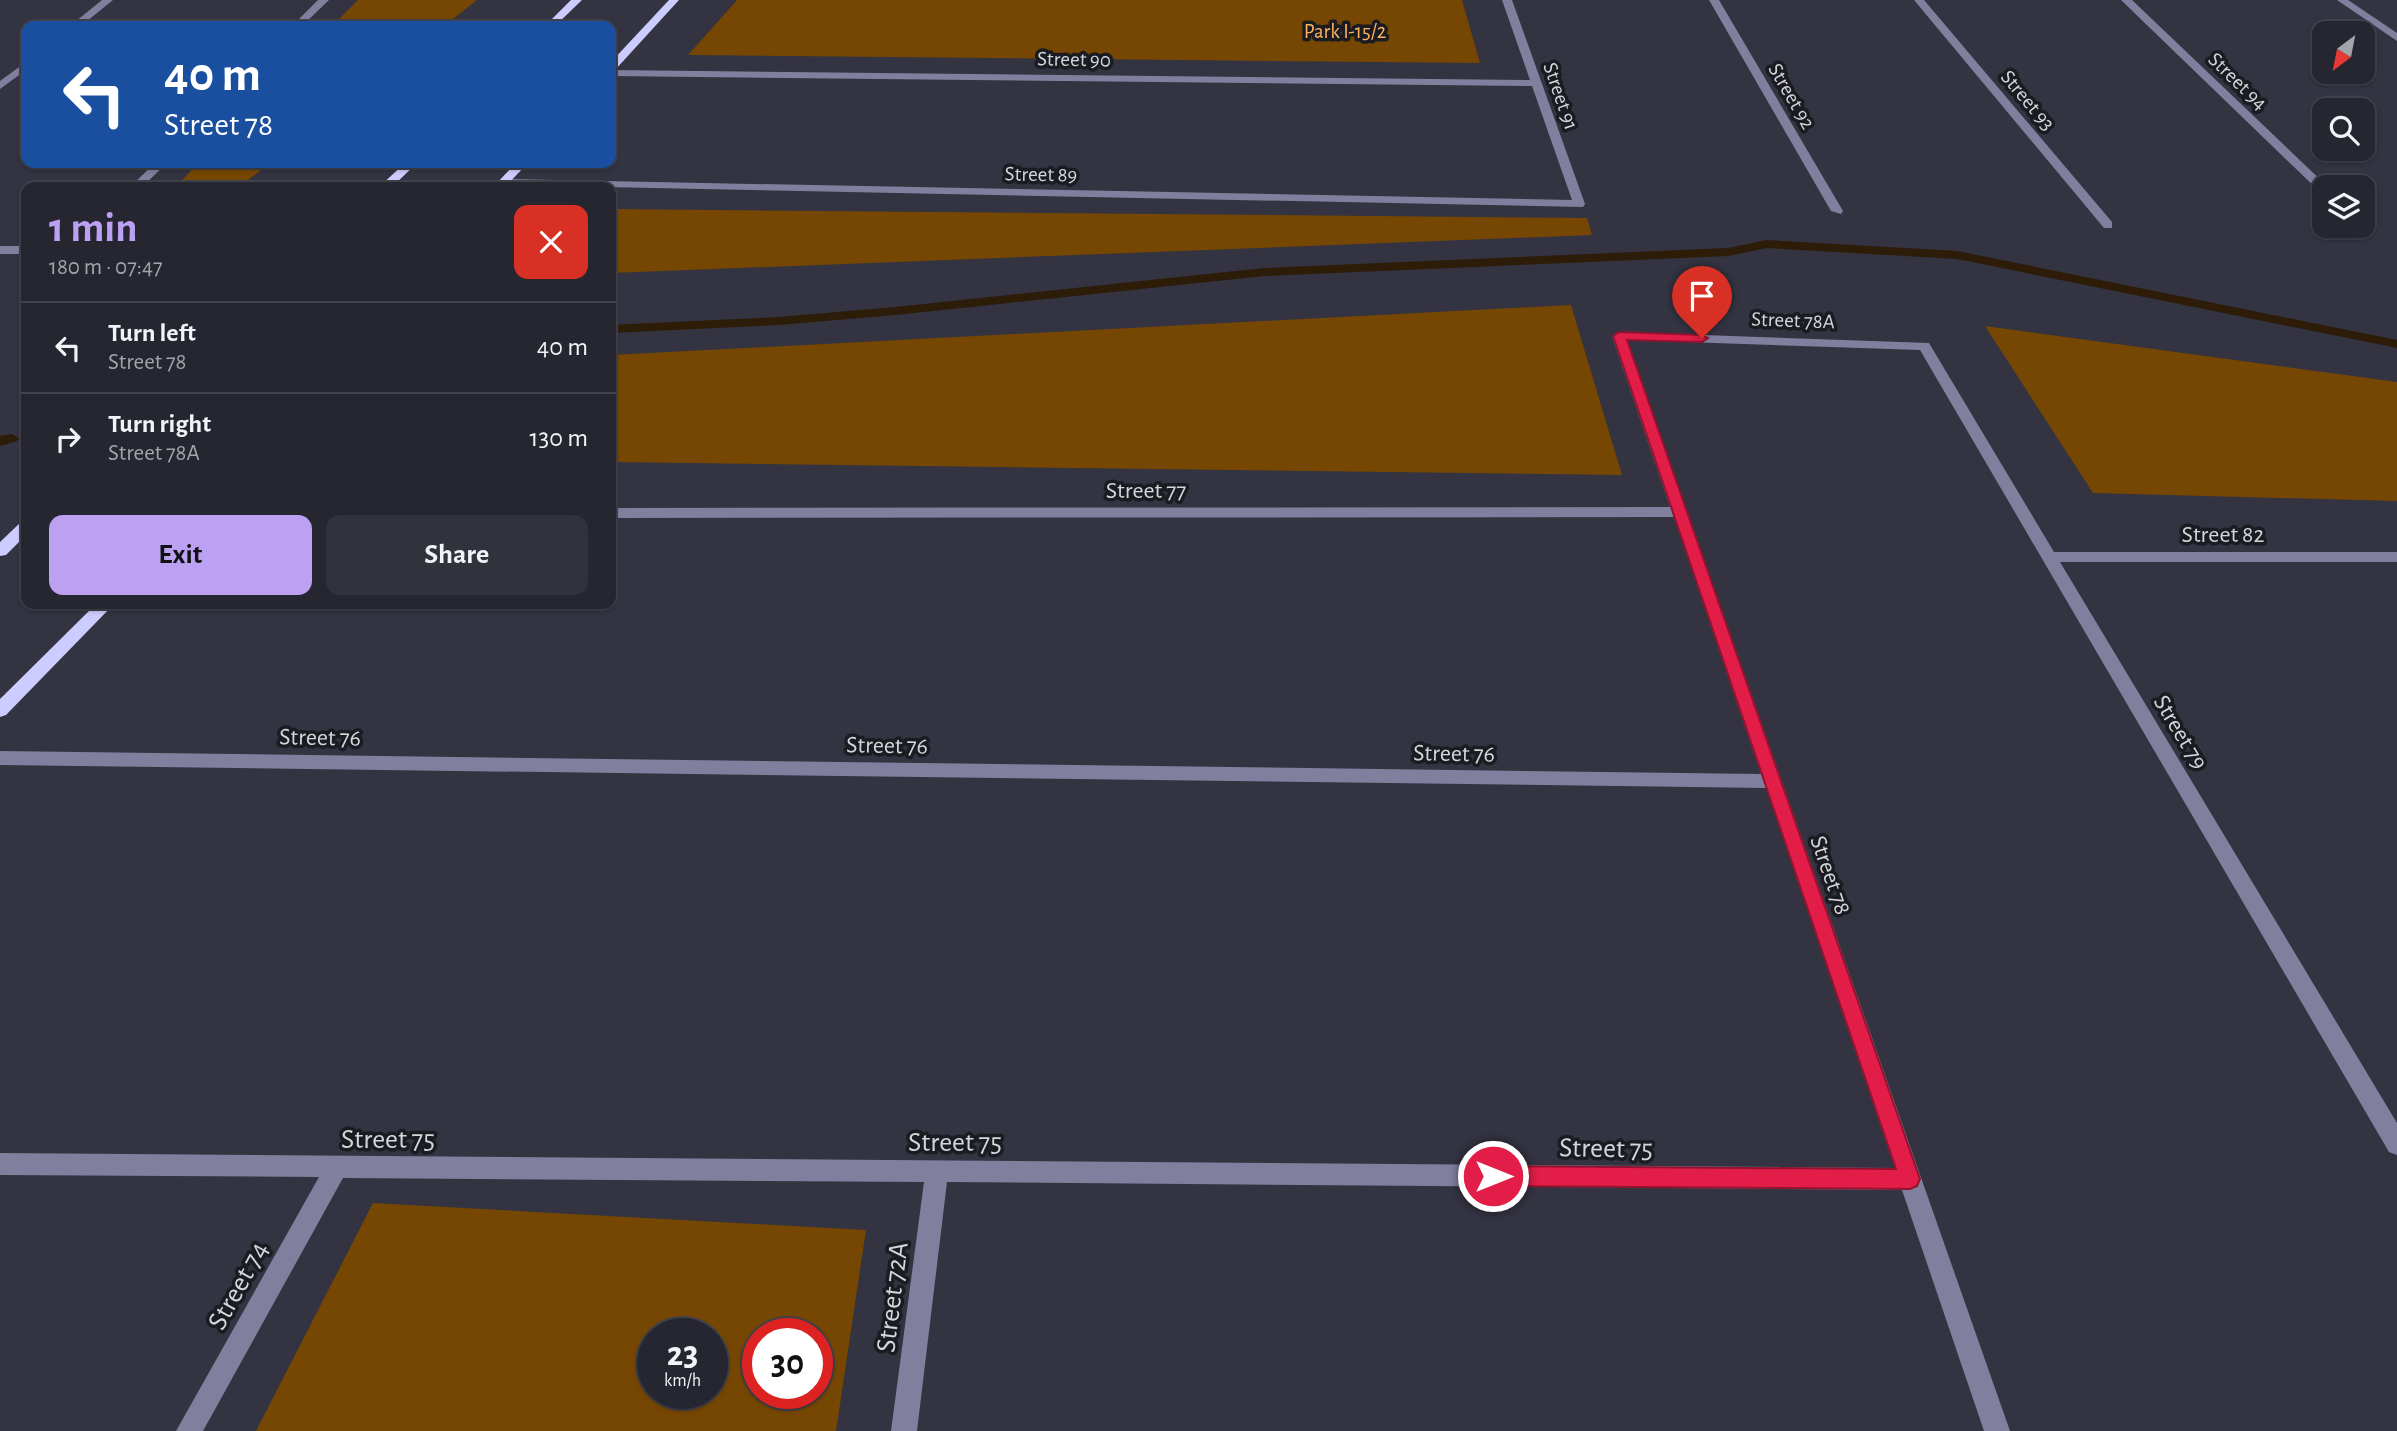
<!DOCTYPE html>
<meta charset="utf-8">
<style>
body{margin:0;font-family:"Alegreya Sans",sans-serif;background:#32323d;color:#f1f3f6;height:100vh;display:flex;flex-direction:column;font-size:26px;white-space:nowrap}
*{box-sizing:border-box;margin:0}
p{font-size:23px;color:#a4a5ab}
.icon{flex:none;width:38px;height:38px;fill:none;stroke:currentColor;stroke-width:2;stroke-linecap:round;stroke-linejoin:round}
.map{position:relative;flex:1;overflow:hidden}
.sheet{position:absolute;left:21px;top:182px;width:595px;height:427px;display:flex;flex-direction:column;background:#262631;border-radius:14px;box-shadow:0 2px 5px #0004,0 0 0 2px #42434d}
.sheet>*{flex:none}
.banner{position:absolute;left:21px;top:21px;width:595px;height:147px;border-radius:14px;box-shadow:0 2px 5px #0004,0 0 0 2px #42434d;background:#1a4fa0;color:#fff;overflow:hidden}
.needle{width:46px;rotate:212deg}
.tools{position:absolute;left:2312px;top:21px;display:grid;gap:14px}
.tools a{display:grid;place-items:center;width:63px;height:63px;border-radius:14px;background:#262631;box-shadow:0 2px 5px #0004,0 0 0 2px #42434d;font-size:35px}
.speed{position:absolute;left:637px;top:1318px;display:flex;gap:14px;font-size:35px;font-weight:700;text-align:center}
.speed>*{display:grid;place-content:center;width:91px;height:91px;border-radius:50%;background:#262631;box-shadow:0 2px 5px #0004,0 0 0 2px #42434d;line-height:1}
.speed small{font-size:18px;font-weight:400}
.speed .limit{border:10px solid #d22;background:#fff;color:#111}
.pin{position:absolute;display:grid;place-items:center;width:60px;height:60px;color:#fff;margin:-72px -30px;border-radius:50% 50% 50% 0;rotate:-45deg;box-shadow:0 0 7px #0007}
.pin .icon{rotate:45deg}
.me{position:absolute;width:77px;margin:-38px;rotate:90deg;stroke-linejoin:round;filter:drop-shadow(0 0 5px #0008)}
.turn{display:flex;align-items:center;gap:24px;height:147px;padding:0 28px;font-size:32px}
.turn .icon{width:91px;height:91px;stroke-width:2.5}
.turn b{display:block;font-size:49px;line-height:60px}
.round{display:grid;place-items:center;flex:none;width:74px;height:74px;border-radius:14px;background:#32323d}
.summary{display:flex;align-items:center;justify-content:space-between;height:119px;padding:0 28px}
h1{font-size:42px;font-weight:600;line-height:52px;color:#bca0f2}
.cta{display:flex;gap:14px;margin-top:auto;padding:14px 28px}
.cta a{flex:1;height:80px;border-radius:14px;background:#bca0f2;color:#111;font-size:28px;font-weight:600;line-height:80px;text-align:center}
.cta a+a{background:#32323d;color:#f1f3f6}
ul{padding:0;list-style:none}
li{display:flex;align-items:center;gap:21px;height:91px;padding:0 28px;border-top:2px solid #42434d}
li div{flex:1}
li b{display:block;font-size:26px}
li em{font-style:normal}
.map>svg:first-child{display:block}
.green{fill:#764702;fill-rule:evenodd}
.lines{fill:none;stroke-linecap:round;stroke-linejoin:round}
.stream{fill:#2d1c08;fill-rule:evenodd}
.minor{fill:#80809e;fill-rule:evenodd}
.major{fill:#cdccff;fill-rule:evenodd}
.route{fill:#e11d48;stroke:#92132f;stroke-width:2}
.labels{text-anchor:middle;stroke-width:7;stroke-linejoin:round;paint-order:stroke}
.far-park-label{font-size:21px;fill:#fdb25e;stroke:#1b1b22}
.far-street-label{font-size:21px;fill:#d5d5de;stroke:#1b1b22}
.street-label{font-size:24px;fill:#d5d5de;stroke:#1b1b22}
.near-street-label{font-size:28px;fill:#d5d5de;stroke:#1b1b22}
</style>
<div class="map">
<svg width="2397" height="1431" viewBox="0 0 2397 1431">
<rect width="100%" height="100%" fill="#333341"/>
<!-- green -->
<g class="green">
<polygon points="358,0 477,0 444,26 332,26"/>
<polygon points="737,0 1462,0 1480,63 688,55"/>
<polygon points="199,163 270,163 239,187 175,187"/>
<polygon points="611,209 1587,218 1592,235 611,273"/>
<polygon points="1571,305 1622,475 611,462 611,355"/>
<polygon points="1985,326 2397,382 2397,501 2093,493"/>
<path d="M373,1203L866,1230L836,1431H256ZM653,1334H712V1393H653ZM758,1334H817V1393H758Z"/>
</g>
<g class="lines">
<!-- stream -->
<g class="stream">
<polygon points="1767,240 1957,251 2397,340 2397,348 1957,259 1767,248 1728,256 1264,276 895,315 779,325 611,333 611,325 779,317 895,307 1264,268 1728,248"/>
<polygon points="12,434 19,438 17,441 0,446 0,436"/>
</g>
<!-- minor -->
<g class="minor">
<polygon points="102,0 113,0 81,26 70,26"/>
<polygon points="318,0 329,0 302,26 292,26"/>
<polygon points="1502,0 1512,0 1585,204 1583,207 503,185 497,182 503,179 1572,200 1532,86 611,76 611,70 1530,80"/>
<polygon points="1709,0 1719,0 1843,211 1841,214 1831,211"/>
<polygon points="1914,0 1924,0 2112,222 2112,228 2104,228"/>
<polygon points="2121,0 2132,0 2328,187 2324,187 2324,194 2320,192"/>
<polygon points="2337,0 2348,0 2397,33 2397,41"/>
<polygon points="26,62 26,70 0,89 0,81"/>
<polygon points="155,163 167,163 142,187 130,187"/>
<rect x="0" y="246" width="26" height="8"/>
<polygon points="1619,332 1929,343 2054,552 2397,552 2397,562 2060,562 2397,1123 2397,1155 2389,1152 1920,350 1627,340 2010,1431 1984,1431 1902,1190 947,1182 917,1431 891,1431 924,1182 343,1178 203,1431 176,1431 319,1177 0,1175 0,1153 1895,1168 1766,788 0,765 0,751 1761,774 1674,517 611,518 611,508 1670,507 1612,336"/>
</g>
<!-- major -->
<g class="major">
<polygon points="571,0 582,0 555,26 545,26"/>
<polygon points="669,0 679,0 615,70 611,71 611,62"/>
<polygon points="405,163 417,163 392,187 379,187"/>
<polygon points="516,163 528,163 505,187 493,187"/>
<polygon points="26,521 26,535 6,555 0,556 0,542 21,522"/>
<polygon points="96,604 114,604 6,715 0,717 0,699"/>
</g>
</g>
<!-- route -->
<polygon class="route" points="1619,332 1702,335 1708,338 1702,342 1627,340 1920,1179 1917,1186 1910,1189 1493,1186 1486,1183 1483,1176 1486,1169 1493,1166 1896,1169 1613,336"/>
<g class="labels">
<!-- far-park labels -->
<g class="far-park-label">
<text x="1345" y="38">Park I-15/2</text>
</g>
<!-- far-street labels -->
<g class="far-street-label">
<text transform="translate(1074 59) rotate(1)" y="7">Street 90</text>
<text transform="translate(2238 81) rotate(44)" y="7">Street 94</text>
<text transform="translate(1561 96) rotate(71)" y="7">Street 91</text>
<text transform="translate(1792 96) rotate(60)" y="7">Street 92</text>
<text transform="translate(2028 100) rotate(50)" y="7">Street 93</text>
<text transform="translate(1041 174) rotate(1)" y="7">Street 89</text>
<text transform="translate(1793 320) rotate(2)" y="7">Street 78A</text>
</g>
<!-- street labels -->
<g class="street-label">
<text x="1146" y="498">Street 77</text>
<text x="2223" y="542">Street 82</text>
<text transform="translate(2181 732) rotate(59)" y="8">Street 79</text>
<text transform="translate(320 737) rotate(1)" y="8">Street 76</text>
<text transform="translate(887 745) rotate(1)" y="8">Street 76</text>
<text transform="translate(1454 753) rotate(1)" y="8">Street 76</text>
<text transform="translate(1831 875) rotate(71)" y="8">Street 78</text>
</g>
<!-- near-street labels -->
<g class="near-street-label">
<text x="388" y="1148">Street 75</text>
<text x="955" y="1151">Street 75</text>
<text transform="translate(1606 1147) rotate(1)" y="10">Street 75</text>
<text transform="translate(237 1285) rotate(-61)" y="10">Street 74</text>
<text transform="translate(891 1297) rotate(-83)" y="10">Street 72A</text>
</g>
</g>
</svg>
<div class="tools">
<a><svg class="needle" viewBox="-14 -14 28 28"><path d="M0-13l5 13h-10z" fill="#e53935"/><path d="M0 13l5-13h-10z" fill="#a4a5ab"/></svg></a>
<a><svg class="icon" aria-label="search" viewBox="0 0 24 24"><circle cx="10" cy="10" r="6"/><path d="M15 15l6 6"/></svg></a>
<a><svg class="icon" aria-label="layers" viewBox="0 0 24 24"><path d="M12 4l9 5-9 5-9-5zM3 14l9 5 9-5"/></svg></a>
</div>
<div class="speed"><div>23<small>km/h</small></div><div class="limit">30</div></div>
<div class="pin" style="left:1702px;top:338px;background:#d93025"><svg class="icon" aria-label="arrive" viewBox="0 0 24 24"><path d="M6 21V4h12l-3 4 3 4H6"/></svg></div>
<svg class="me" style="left:1493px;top:1176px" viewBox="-20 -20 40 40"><circle r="17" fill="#e11d48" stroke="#fff" stroke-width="3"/><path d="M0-11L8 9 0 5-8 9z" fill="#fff"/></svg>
<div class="banner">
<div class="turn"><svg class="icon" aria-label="left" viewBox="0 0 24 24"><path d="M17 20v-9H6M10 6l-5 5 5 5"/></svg><div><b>40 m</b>Street 78</div></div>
</div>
<section class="sheet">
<div class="summary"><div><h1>1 min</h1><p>180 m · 07:47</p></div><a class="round" style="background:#d93025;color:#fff"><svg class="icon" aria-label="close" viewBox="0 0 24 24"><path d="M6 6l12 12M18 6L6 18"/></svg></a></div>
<ul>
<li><svg class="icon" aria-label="left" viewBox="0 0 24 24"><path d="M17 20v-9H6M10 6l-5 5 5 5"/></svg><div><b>Turn left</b><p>Street 78</p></div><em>40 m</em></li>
<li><svg class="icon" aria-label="right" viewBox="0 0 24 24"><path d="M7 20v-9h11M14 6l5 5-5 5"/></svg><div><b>Turn right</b><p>Street 78A</p></div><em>130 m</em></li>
</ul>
<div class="cta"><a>Exit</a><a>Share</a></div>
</section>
</div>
